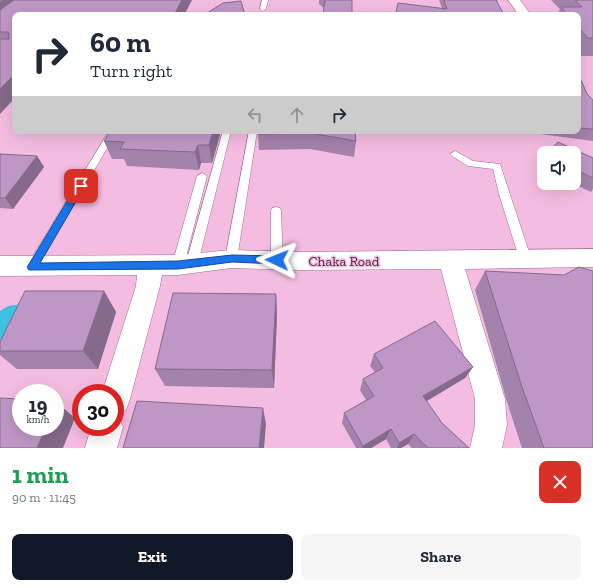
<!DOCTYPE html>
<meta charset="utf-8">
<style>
body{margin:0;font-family:"Zilla Slab",serif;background:#f6f6f7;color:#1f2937;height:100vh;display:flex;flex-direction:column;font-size:15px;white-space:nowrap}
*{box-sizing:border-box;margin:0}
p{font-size:13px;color:#747a83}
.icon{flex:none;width:22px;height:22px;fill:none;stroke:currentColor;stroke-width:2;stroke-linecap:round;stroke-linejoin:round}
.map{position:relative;height:448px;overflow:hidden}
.side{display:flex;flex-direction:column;background:#fff;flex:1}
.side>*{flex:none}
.guide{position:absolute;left:12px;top:12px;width:569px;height:122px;border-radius:8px;box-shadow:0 4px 16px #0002;background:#fff;color:#1f2937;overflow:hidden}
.controls{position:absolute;left:537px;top:146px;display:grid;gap:8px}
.controls a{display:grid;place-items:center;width:44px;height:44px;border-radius:8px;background:#fff;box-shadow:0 4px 16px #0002;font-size:20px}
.speed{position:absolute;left:12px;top:384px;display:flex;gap:8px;font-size:20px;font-weight:700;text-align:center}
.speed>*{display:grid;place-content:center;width:52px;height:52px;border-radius:50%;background:#fff;box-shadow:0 4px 16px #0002;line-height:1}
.speed small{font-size:10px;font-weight:400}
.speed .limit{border:6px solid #d22;background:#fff;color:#111}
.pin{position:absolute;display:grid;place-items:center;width:34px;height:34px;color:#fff;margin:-17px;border-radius:8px;box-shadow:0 2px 6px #0006}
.me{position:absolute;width:44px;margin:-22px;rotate:272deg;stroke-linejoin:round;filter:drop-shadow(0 0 3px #0008)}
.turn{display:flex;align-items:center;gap:14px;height:84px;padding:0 12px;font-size:18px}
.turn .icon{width:52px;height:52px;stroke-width:2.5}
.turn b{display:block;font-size:28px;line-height:34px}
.lanes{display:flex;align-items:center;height:38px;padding:0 12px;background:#0003;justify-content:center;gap:20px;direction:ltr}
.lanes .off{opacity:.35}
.round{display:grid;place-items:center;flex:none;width:42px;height:42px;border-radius:8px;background:#f6f6f7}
.overview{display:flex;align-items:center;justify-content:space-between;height:68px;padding:0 12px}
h1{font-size:24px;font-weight:700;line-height:30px;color:#1e9e55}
.primary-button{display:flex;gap:8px;margin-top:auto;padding:8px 12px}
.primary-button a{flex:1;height:46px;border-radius:8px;background:#111827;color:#fff;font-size:16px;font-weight:700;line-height:46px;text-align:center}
.primary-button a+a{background:#f6f6f7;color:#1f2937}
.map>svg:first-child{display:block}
.water{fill:#3fc1e4}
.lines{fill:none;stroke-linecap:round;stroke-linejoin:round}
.service-casing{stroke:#a16e90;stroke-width:1}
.minor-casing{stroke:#a16e90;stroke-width:1}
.service{fill:#fff;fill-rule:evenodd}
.minor{fill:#fff;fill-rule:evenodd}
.wall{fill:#a382ab}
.shaded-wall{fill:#856a8b}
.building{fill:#be97c7;stroke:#856a8b}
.route{fill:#1a73e8;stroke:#114b97}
.labels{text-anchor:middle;stroke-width:3;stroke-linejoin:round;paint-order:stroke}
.street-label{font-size:14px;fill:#432d3b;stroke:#f4bce1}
</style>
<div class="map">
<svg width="593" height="448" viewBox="0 0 593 448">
<rect width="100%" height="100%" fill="#f4bce1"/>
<!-- water -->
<polygon class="water" points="22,304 0,350 0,311 8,306"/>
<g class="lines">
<!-- service casing -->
<g class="service-casing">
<g id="service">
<polygon points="262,0 268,0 266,9 263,11 260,9"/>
<polygon points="109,131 117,131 36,270 32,272 28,270 26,267 28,264"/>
<polygon points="223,131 231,131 198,263 196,266 192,268 188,266 186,263"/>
<polygon points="249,131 257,131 237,259 235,262 231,264 227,262 225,259"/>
<polygon points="455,151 473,161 500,164 531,258 529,261 525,263 521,261 519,258 499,194 493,169 468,166 452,156 450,154"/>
<polygon points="202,173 207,176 184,265 182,268 178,270 174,268 172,265 197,176"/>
<polygon points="276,207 280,208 281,211 283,260 281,263 277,265 273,263 271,260 271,211 272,208"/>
</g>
</g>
<!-- minor casing -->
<g class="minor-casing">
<g id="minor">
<polygon points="508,0 520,0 531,15 519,15"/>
<polygon points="593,249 593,267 465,269 505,399 507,425 502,448 470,448 475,425 475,399 441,269 303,270 231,268 178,275 162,275 160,286 130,399 126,410 115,414 115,393 102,393 136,286 137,275 0,276 0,256 178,255 231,250 303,252"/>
<polygon points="115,415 118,416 123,427 117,448 85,448 91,427 115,427"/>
</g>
</g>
<!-- service -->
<use href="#service" class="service"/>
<!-- minor -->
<use href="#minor" class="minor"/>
</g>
<!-- wall -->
<g class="wall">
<polygon points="0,0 192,0 184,15 15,15 0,114"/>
<polygon points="319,0 352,0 324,8 319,4"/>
<polygon points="439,0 498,0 497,2 504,15 395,15 396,12 442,8"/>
<polygon points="551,0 593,0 593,56 578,56 578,15 557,15 560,9"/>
<polygon points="578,75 587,94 593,100 593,141 540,134 538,131 578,131"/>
<polygon points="110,131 221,131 212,163 201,163 199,170 127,166 124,159 112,159 104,141"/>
<polygon points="355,131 356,141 354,157 310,149 259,150 258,134"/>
<polygon points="574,153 593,158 593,189 591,192 572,183 574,183"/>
<polygon points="0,154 37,156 44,167 13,209 0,208"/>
<polygon points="544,157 544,169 539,167"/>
<polygon points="485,271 593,448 522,448 507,402 475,290"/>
<polygon points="104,291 116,312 98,369 17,369 0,355 0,342"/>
<polygon points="276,294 277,315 274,388 165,386 155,369"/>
<polygon points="374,354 473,367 465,378 426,401 442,423 469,448 412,448 408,444 401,448 391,448 386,439 371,448 356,448 342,423 344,413 366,400 360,390 363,379 375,372 370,366"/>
</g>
<!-- shaded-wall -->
<g class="shaded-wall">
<polygon points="2,0 25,0 0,21 0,2"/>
<polygon points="182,0 192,0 184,15 174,15"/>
<polygon points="15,74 15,98 0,114 0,89"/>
<polygon points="213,131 221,131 212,163 209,145"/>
<polygon points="198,145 201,163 199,170 195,152"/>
<polygon points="37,156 44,167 13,209 5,198"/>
<polygon points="104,291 116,312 98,369 83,351"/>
<polygon points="276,294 277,315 274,388 272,370"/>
<polygon points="473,367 465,378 417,407 423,396"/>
<polygon points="56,402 75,418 63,448 37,448 46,427 55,427 55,405"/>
<polygon points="263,408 266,424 264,448 259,448"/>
<polygon points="391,429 386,439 371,448 362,448 363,446"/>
<polygon points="414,434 408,444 401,448 397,448 399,443"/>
</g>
<!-- building -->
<g class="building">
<polygon points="14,0 182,0 174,15 15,15 15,74 0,89 0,39 9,39 9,34 8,32 0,32 0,10"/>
<polygon points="325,0 352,0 352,15 344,15 343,14 343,15 323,15"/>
<polygon points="444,0 496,0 504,15 396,15 396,12 398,3 447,9"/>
<polygon points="575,0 593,0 593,38 588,38 578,27 578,15 568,15 561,7 582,7"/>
<polygon points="241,1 245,15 204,15 223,3"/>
<polygon points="578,75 582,82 587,94 593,100 593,129 578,128"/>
<polygon points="110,131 213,131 209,145 198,145 195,152 120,149 124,142 104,141"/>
<polygon points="259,131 355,131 356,141 310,133 258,134"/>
<polygon points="558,142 593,158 593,178 574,169 574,153 547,153"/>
<polygon points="0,154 37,156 5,198 0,198"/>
<polygon points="579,267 593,271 593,448 544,448 522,387 485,271 564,275"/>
<polygon points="25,291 104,291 83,351 0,351 0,342"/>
<polygon points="173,293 276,294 272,370 155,369"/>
<polygon points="435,321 473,367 423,396 442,423 469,448 428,448 414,434 399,443 391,429 363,446 344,413 374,396 363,379 383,368 374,354"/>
<polygon points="0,398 21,399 21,427 46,427 37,448 0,448"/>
<polygon points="137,401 263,408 259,448 123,448"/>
</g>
<!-- route -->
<polygon class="route" points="78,183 84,183 85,186 40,263 178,261 232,255 277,256 280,257 282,260 280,263 277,264 232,262 178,269 29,270 27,267 29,264"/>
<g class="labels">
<!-- street labels -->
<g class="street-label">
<text x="344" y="266">Chaka Road</text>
</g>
</g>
</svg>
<div class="controls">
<a><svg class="icon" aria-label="sound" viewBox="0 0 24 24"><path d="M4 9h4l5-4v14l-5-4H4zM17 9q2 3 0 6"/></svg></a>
</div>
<div class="speed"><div>19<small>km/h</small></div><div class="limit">30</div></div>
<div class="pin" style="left:81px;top:186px;background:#d93025"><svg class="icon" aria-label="arrive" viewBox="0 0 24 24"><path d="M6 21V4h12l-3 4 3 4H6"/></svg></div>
<svg class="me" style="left:277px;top:260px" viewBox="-20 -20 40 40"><path d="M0-17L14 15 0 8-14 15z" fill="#1a73e8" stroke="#fff" stroke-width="4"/></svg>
<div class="guide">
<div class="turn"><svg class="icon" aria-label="right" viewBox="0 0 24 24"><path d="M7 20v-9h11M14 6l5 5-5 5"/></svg><div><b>60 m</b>Turn right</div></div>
<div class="lanes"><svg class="icon off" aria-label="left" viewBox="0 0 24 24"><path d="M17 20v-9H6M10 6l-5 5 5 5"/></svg><svg class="icon off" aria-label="ahead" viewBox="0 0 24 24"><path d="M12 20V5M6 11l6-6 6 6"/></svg><svg class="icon" aria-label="right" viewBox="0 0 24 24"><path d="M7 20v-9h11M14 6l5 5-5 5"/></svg></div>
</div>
</div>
<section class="side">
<div class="overview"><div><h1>1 min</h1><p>90 m · 11:45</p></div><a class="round" style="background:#d93025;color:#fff"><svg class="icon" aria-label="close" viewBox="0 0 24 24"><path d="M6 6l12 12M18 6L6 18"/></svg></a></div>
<div class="primary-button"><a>Exit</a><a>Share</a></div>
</section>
